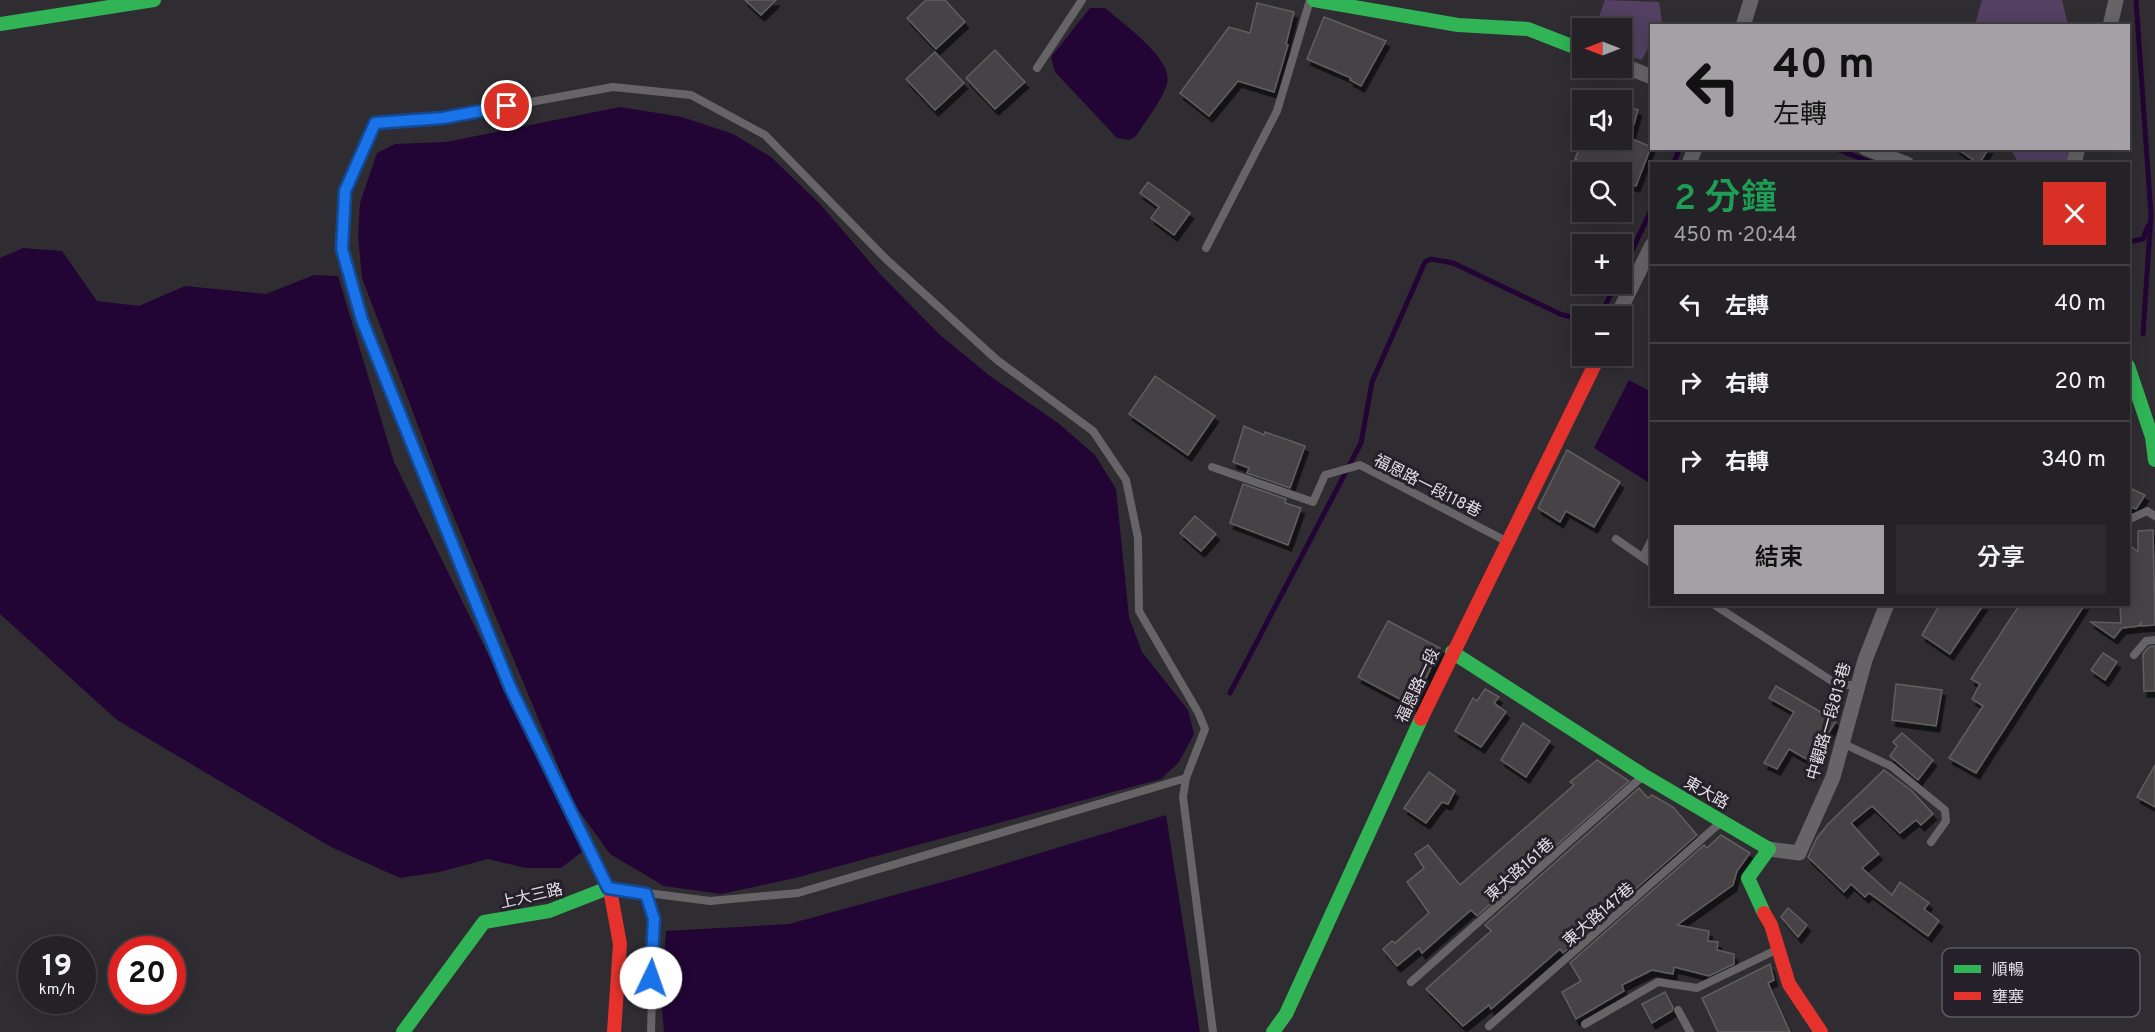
<!DOCTYPE html>
<html lang="zh-TW">
<meta charset="utf-8">
<style>
body{margin:0;font-family:Overpass,"Noto Sans TC",sans-serif;background:#2c2a2e;color:#f1f3f6;height:100vh;display:flex;flex-direction:column;font-size:22px;white-space:nowrap}
*{box-sizing:border-box;margin:0}
p{font-size:20px;color:#a3a4a7}
.icon{flex:none;width:33px;height:33px;fill:none;stroke:currentColor;stroke-width:2;stroke-linecap:round;stroke-linejoin:round}
.map{position:relative;flex:1;overflow:hidden}
.details{position:absolute;left:1650px;top:162px;width:480px;height:444px;display:flex;flex-direction:column;background:#242226;border-radius:0px;box-shadow:0 3px 15px #0003,0 0 0 2px #413f43}
.details>*{flex:none}
.banner{position:absolute;left:1650px;top:24px;width:480px;height:126px;border-radius:0px;box-shadow:0 3px 15px #0003,0 0 0 2px #413f43;background:#a4a0a6;color:#111;overflow:hidden}
.needle{width:39px;rotate:270deg}
.tools{position:absolute;left:1572px;top:18px;display:grid;gap:12px}
.tools a{display:grid;place-items:center;width:60px;height:60px;border-radius:0px;background:#242226;box-shadow:0 3px 15px #0003,0 0 0 2px #413f43;font-size:30px}
.speed{position:absolute;left:18px;top:936px;display:flex;gap:12px;font-size:30px;font-weight:700;text-align:center}
.speed>*{display:grid;place-content:center;width:78px;height:78px;border-radius:50%;background:#242226;box-shadow:0 3px 15px #0003,0 0 0 2px #413f43;line-height:1}
.speed small{font-size:15px;font-weight:400}
.speed .limit{border:9px solid #d22;background:#fff;color:#111}
.pin{position:absolute;display:grid;place-items:center;width:51px;height:51px;color:#fff;margin:-26px;border:3px solid #fff;border-radius:50%;box-shadow:0 2px 6px #0007}
.me{position:absolute;width:66px;margin:-33px;rotate:3deg;stroke-linejoin:round;filter:drop-shadow(0 0 4px #0008)}
.turn{display:flex;align-items:center;gap:21px;height:126px;padding:0 24px;font-size:27px}
.turn .icon{width:78px;height:78px;stroke-width:2.5}
.turn b{display:block;font-size:42px;line-height:51px}
.round{display:grid;place-items:center;flex:none;width:63px;height:63px;border-radius:0px;background:#2c2a2e}
.headline{display:flex;align-items:center;justify-content:space-between;height:102px;padding:0 24px}
h1{font-size:36px;font-weight:600;line-height:45px;color:#1e9e55}
.action{display:flex;gap:12px;margin-top:auto;padding:12px 24px}
.action a{flex:1;height:69px;border-radius:0px;background:#a4a0a6;color:#111;font-size:24px;font-weight:600;line-height:69px;text-align:center}
.action a+a{background:#2c2a2e;color:#f1f3f6}
ul{padding:0;list-style:none}
li{display:flex;align-items:center;gap:18px;height:78px;padding:0 24px;border-top:2px solid #413f43}
li div{flex:1}
li b{display:block;font-size:22px}
li em{font-style:normal}
.map>svg:first-child{display:block}
.green{fill:#534062}
.water{fill:#220435}
.lines{fill:none;stroke-linecap:round;stroke-linejoin:round}
.stream{stroke:#220435;stroke-width:5}
.building{fill:#464344;stroke:#615e5e;stroke-width:1.5;filter:url(#shadow)}
.lane{stroke:#666467;stroke-width:8}
.street{stroke:#666467;stroke-width:15}
.fast{stroke:#30b455;stroke-width:14}
.jam{stroke:#e5322d;stroke-width:14}
.route-casing{stroke:#114b97;stroke-width:15}
.route{stroke:#1a73e8;stroke-width:10}
.labels{text-anchor:middle;stroke-width:6;stroke-linejoin:round;paint-order:stroke}
.street-label{font-size:16px;fill:#e2dee5;stroke:#26202a}
.key{fill:#26202a;stroke:#5e5962;stroke-width:1.5}
.key-label{font-size:16px;fill:#e2dee5}
</style>
<div class="map">
<svg width="2155" height="1032" viewBox="0 0 2155 1032">
<defs>
<filter id="shadow"><feDropShadow dx="3.5" dy="6" stdDeviation="0" flood-color="#0009"/></filter>
</defs>
<rect width="100%" height="100%" fill="#302d32"/>
<!-- green -->
<g class="green">
<polygon points="1605,0 1659,2 1662,21 1660,25 1652,26 1651,42 1642,60 1622,54 1622,28 1595,28"/>
<polygon points="1982,0 2062,0 2068,25 1975,25"/>
<polygon points="2010,149 2072,149 2068,164 2019,163"/>
</g>
<!-- water -->
<g class="water">
<path d="M1090,8H1105C1122,23 1175,60 1167,84C1161,102 1146,120 1136,136L1129,140L1117,138L1055,72L1051,57Z"/>
<polygon points="620,107 682,117 733,134 771,157 820,204 880,274 940,335 990,376 1058,423 1095,455 1116,489 1129,617 1142,652 1188,710 1194,734 1179,762 1161,779 795,878 721,894 664,886 610,854 574,804 439,481 362,278 358,236 360,203 377,153 395,144 446,142"/>
<polygon points="23,248 62,251 97,301 139,306 185,286 266,294 314,275 338,276 394,462 584,850 561,868 526,868 488,859 439,872 400,878 331,847 117,720 0,614 0,258"/>
<polygon points="1629,380 1651,392 1651,484 1594,448"/>
<polygon points="1166,815 1200,1032 664,1032 661,998 666,931 789,924 964,876"/>
</g>
<g class="lines">
<!-- stream -->
<g class="stream">
<polyline points="2136,0 2151,215 2143,334"/>
<polyline points="1834,148 1875,164"/>
<polyline points="1673,164 1680,148"/>
<polyline points="2128,242 2143,239 2148,226"/>
<polyline points="1622,272 1652,208"/>
<polyline points="1600,316 1616,284"/>
<polyline points="1230,693 1361,443 1372,382 1425,262 1431,259 1453,263 1560,314 1582,320"/>
</g>
</g>
<!-- building -->
<g class="building">
<polygon points="745,0 776,0 761,15"/>
<polygon points="926,0 945,0 965,22 936,49 907,18"/>
<polygon points="1257,3 1294,12 1286,44 1288,45 1274,92 1238,81 1209,116 1180,93 1229,27 1250,33"/>
<polygon points="1324,17 1386,41 1361,86 1350,80 1351,78 1307,59"/>
<polygon points="995,50 1025,82 995,109 966,78"/>
<polygon points="935,52 964,83 935,110 906,79"/>
<polygon points="1622,104 1638,110 1630,138 1651,147 1636,186 1622,181 1622,172 1597,172 1579,167 1581,162 1575,159 1583,140 1622,140"/>
<polygon points="1956,148 1989,148 1979,164"/>
<polygon points="1148,182 1190,213 1174,235 1151,218 1159,207 1140,193"/>
<polygon points="1155,376 1215,416 1188,455 1129,414"/>
<polygon points="1244,426 1264,435 1265,432 1305,446 1290,488 1247,473 1249,468 1233,462"/>
<polygon points="1567,450 1620,482 1594,527 1566,511 1560,522 1538,508"/>
<polygon points="1243,484 1286,499 1285,503 1301,508 1288,545 1230,523"/>
<polygon points="2132,489 2145,495 2136,509 2128,506"/>
<polygon points="1195,516 1216,534 1201,551 1180,533"/>
<polygon points="2153,530 2155,625 2141,626 2141,623 2139,626 2122,628 2114,638 2091,622 2121,623 2120,604 2128,604 2128,544 2138,552 2138,531"/>
<polygon points="1940,604 1984,604 1950,654 1922,635"/>
<polygon points="2020,604 2085,604 1976,773 1949,758 1983,706 1972,699 1980,684 1971,679"/>
<polygon points="1388,621 1440,648 1413,706 1358,677"/>
<polygon points="2155,646 2155,691 2144,691 2143,654 2149,647"/>
<polygon points="2103,653 2117,662 2105,680 2091,670"/>
<polygon points="1896,684 1942,690 1936,726 1892,720"/>
<polygon points="1776,686 1836,721 1820,747 1824,749 1815,764 1789,749 1777,769 1764,763 1794,712 1769,698"/>
<polygon points="1485,689 1499,697 1494,703 1506,712 1481,747 1455,731 1473,698 1477,701"/>
<polygon points="1523,723 1550,741 1526,777 1501,760"/>
<polygon points="1902,733 1933,760 1918,780 1890,756 1897,746 1893,742"/>
<polygon points="1597,760 1629,781 1477,916 1471,910 1422,953 1419,948 1397,966 1383,949 1392,941 1395,943 1429,913 1407,882 1424,868 1415,854 1428,845 1460,885 1574,785 1570,782"/>
<polygon points="2155,765 2155,807 2137,797"/>
<polygon points="1884,770 1911,790 1933,814 1921,825 1916,820 1900,833 1872,806 1851,823 1879,854 1862,868 1892,895 1900,882 1929,903 1924,909 1939,921 1928,936 1869,893 1865,897 1851,884 1844,892 1808,857 1817,838 1828,824"/>
<polygon points="1429,772 1455,791 1448,804 1442,802 1426,823 1404,808"/>
<polygon points="1639,788 1648,798 1652,795 1673,807 1697,835 1563,953 1560,949 1491,1009 1489,1005 1463,1026 1426,989 1491,931 1485,925"/>
<polygon points="1721,835 1750,853 1737,871 1733,885 1677,925 1709,931 1708,941 1718,942 1717,950 1734,954 1734,964 1709,976 1674,967 1673,974 1652,970 1622,985 1624,991 1576,1019 1562,992 1581,981 1570,963 1704,845 1707,848"/>
<polygon points="1788,908 1807,925 1798,937 1781,917"/>
<polygon points="1770,964 1774,980 1768,983 1790,1032 1718,1032 1702,998"/>
<polygon points="1665,992 1673,1007 1672,1011 1652,1023 1642,1004"/>
</g>
<g class="lines">
<!-- lane -->
<g class="lane">
<polyline points="1037,68 1082,0"/>
<polyline points="1206,248 1277,111 1310,0"/>
<polyline points="1212,467 1313,502 1325,475 1360,465 1504,540"/>
<polyline points="2128,520 2147,511 2155,516"/>
<polyline points="1616,539 1652,564"/>
<polyline points="1643,557 1652,539"/>
<polyline points="1713,604 1838,685 1858,685"/>
<polyline points="2134,655 2146,641 2155,640"/>
<polyline points="1842,743 1891,766 1945,810 1946,821 1931,842"/>
<polyline points="1186,778 798,893 710,901 608,888 510,687 362,320 342,249 345,191 375,123 443,118 613,87 691,95 765,135 886,259 997,360 1093,431 1126,480 1138,538 1139,611 1198,712 1205,729 1186,778 1183,797 1213,1032"/>
<polyline points="646,894 654,919 651,1032"/>
<polyline points="1411,982 1643,776"/>
<polyline points="1678,1010 1690,1032"/>
<polyline points="1585,1024 1658,982 1697,988 1776,950"/>
<polyline points="1489,1026 1720,823"/>
</g>
<!-- street -->
<g class="street">
<polyline points="1743,26 1751,0"/>
<polyline points="2110,26 2116,0"/>
<polyline points="1622,65 1652,77"/>
<polyline points="1865,148 1907,164"/>
<polyline points="1689,164 1695,148"/>
<polyline points="2074,164 2078,148"/>
<polyline points="1617,316 1652,245"/>
<polyline points="1769,849 1799,853 1833,777 1865,660 1887,604"/>
</g>
<!-- fast -->
<g class="fast">
<polyline points="1314,0 1458,25 1528,29 1582,50"/>
<polyline points="0,24 154,0"/>
<polyline points="2128,366 2152,437 2155,460"/>
<polyline points="1452,652 1643,775 1769,849 1748,878 1764,913"/>
<polyline points="403,1032 484,922 549,911 608,888 611,895"/>
<polyline points="1273,1032 1286,1014 1421,719"/>
</g>
<!-- jam -->
<g class="jam">
<polyline points="1421,719 1599,356"/>
<polyline points="611,895 620,944 614,1032"/>
<polyline points="1764,913 1771,925 1789,984 1821,1032"/>
</g>
</g>
<g class="lines">
<!-- route casing -->
<g class="route-casing">
<polyline id="route" points="507,106 443,118 375,123 345,191 342,249 362,320 510,687 608,888 646,894 654,919 651,978"/>
</g>
<!-- route -->
<use href="#route" class="route"/>
</g>
<g class="labels">
<!-- street labels -->
<g class="street-label">
<text transform="translate(1428 485) rotate(27)" y="6">福恩路一段118巷</text>
<text transform="translate(1417 685) rotate(-65)" y="6">福恩路一段</text>
<text transform="translate(1828 721) rotate(-74)" y="6">中觀路一段813巷</text>
<text transform="translate(1707 792) rotate(29)" y="6">東大路</text>
<text transform="translate(1519 869) rotate(-42)" y="6">東大路161巷</text>
<text transform="translate(531 895) rotate(-13)" y="6">上大三路</text>
<text transform="translate(1598 914) rotate(-41)" y="6">東大路147巷</text>
</g>
</g>
<!-- legend -->
<rect x="1942" y="948" width="198" height="69" rx="9" class="key"/>
<rect x="1954" y="965" width="27" height="8" fill="#30b455"/>
<rect x="1954" y="992" width="27" height="8" fill="#e5322d"/>
<g class="key-label">
<text x="1992" y="975">順暢</text>
<text x="1992" y="1002">壅塞</text>
</g>
</svg>
<div class="tools">
<a><svg class="needle" viewBox="-14 -14 28 28"><path d="M0-13l5 13h-10z" fill="#e53935"/><path d="M0 13l5-13h-10z" fill="#a3a4a7"/></svg></a>
<a><svg class="icon" aria-label="sound" viewBox="0 0 24 24"><path d="M4 9h4l5-4v14l-5-4H4zM17 9q2 3 0 6"/></svg></a>
<a><svg class="icon" aria-label="search" viewBox="0 0 24 24"><circle cx="10" cy="10" r="6"/><path d="M15 15l6 6"/></svg></a>
<a>+</a>
<a>−</a>
</div>
<div class="speed"><div>19<small>km/h</small></div><div class="limit">20</div></div>
<div class="pin" style="left:507px;top:106px;background:#d93025"><svg class="icon" aria-label="arrive" viewBox="0 0 24 24"><path d="M6 21V4h12l-3 4 3 4H6"/></svg></div>
<svg class="me" style="left:651px;top:978px" viewBox="-20 -20 40 40"><circle r="19" fill="#fff"/><path d="M0-13L10 11 0 6-10 11z" fill="#1a73e8"/></svg>
<div class="banner">
<div class="turn"><svg class="icon" aria-label="left" viewBox="0 0 24 24"><path d="M17 20v-9H6M10 6l-5 5 5 5"/></svg><div><b>40 m</b>左轉</div></div>
</div>
<section class="details">
<div class="headline"><div><h1>2 分鐘</h1><p>450 m · 20:44</p></div><a class="round" style="background:#d93025;color:#fff"><svg class="icon" aria-label="close" viewBox="0 0 24 24"><path d="M6 6l12 12M18 6L6 18"/></svg></a></div>
<ul>
<li><svg class="icon" aria-label="left" viewBox="0 0 24 24"><path d="M17 20v-9H6M10 6l-5 5 5 5"/></svg><div><b>左轉</b></div><em>40 m</em></li>
<li><svg class="icon" aria-label="right" viewBox="0 0 24 24"><path d="M7 20v-9h11M14 6l5 5-5 5"/></svg><div><b>右轉</b></div><em>20 m</em></li>
<li><svg class="icon" aria-label="right" viewBox="0 0 24 24"><path d="M7 20v-9h11M14 6l5 5-5 5"/></svg><div><b>右轉</b></div><em>340 m</em></li>
</ul>
<div class="action"><a>結束</a><a>分享</a></div>
</section>
</div>
